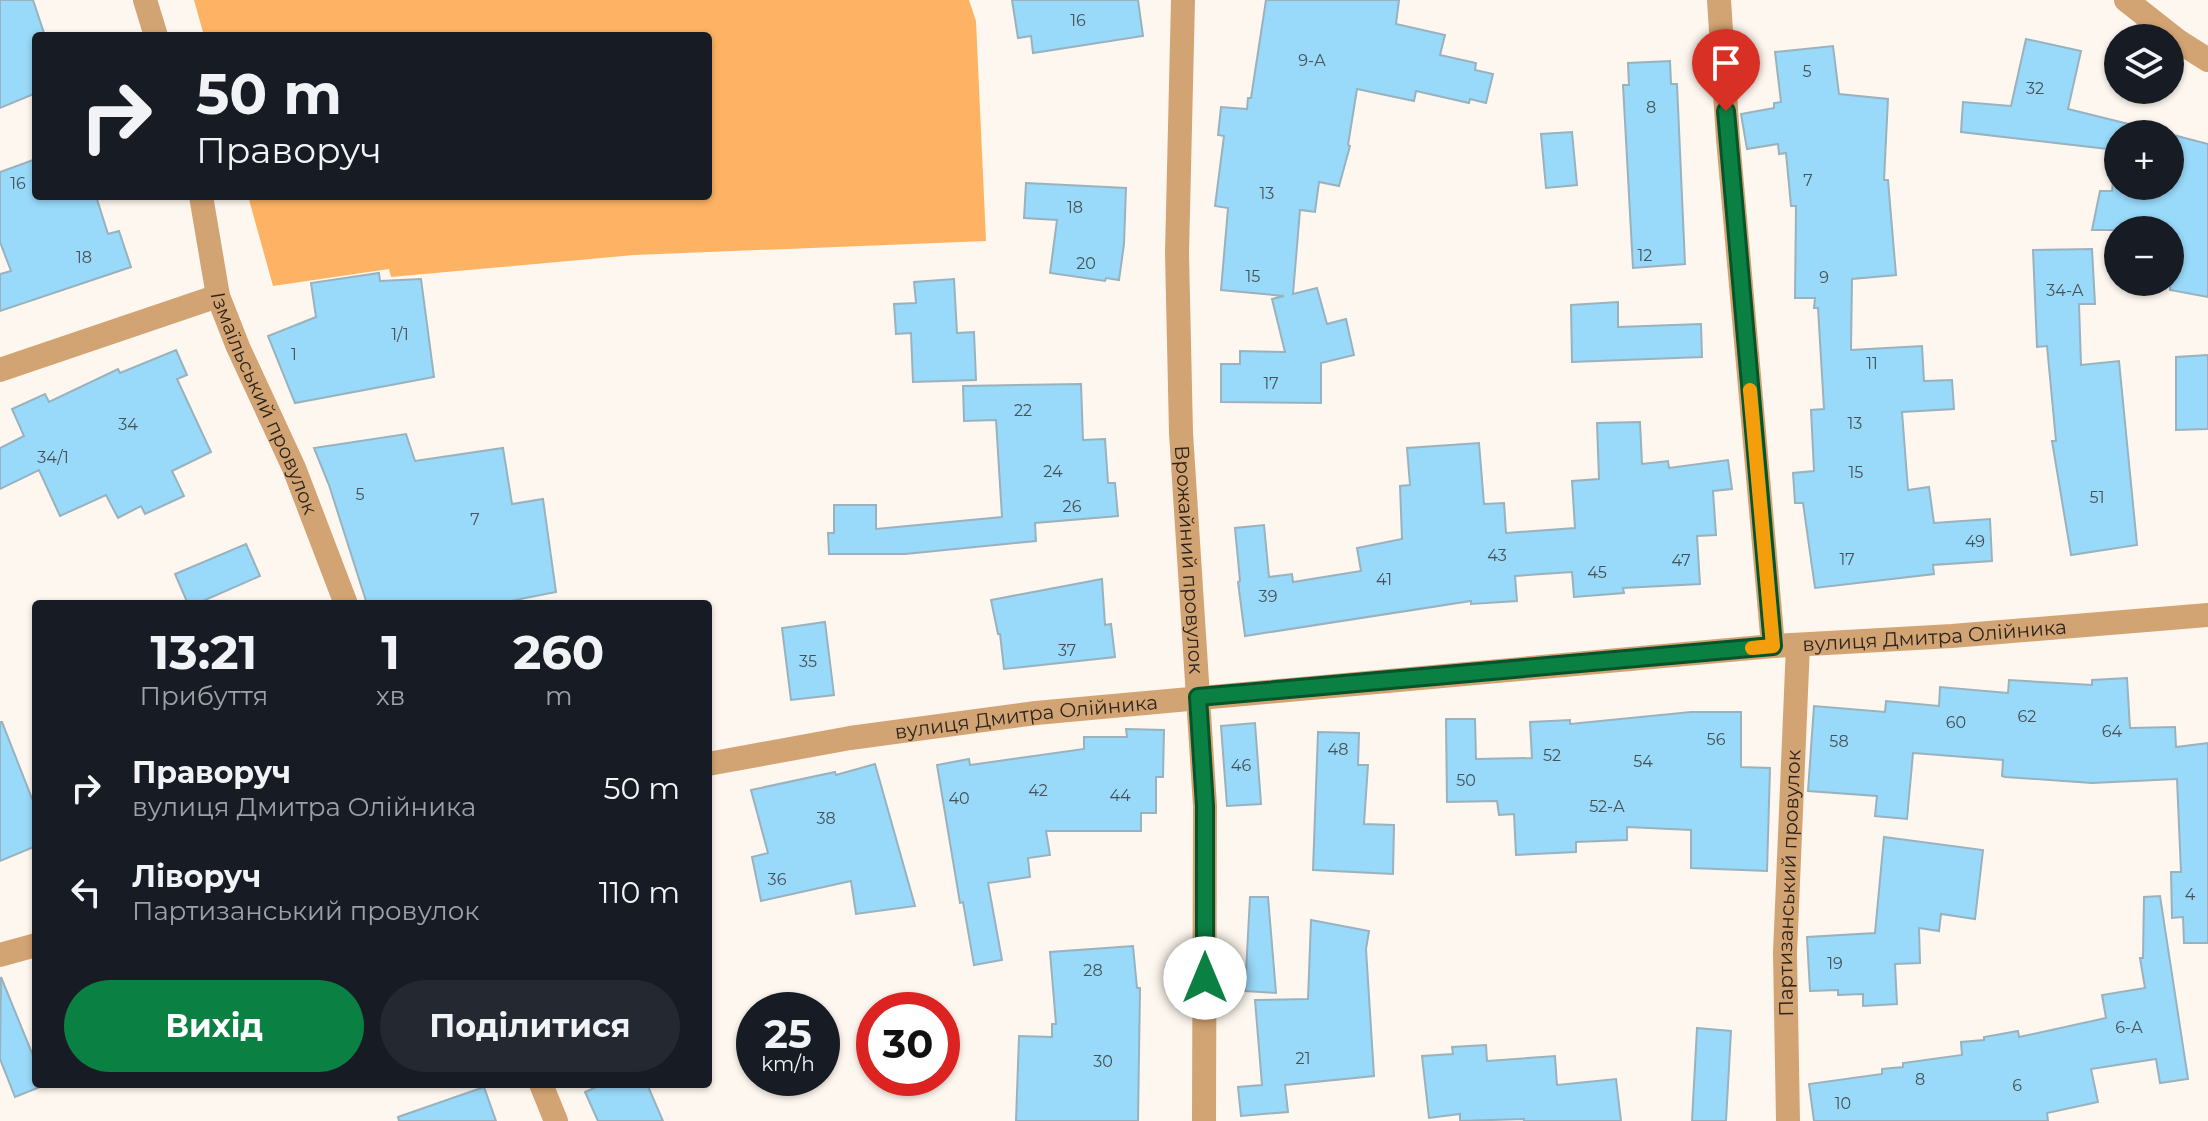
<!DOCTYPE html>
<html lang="uk">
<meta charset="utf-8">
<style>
body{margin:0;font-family:Montserrat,sans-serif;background:#242831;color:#f1f3f6;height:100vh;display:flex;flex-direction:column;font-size:30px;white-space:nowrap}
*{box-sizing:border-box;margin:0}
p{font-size:26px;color:#9ea1a6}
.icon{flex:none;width:44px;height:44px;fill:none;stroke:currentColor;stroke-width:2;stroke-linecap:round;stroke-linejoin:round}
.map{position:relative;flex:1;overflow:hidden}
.details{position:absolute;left:32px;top:600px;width:680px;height:488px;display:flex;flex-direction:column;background:#171b24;border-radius:8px;box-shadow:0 2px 6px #0004}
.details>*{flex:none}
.top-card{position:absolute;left:32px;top:32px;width:680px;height:168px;border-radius:8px;box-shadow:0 2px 6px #0004;background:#171b24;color:#f1f3f6;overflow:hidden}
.controls{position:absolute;left:2104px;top:24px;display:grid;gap:16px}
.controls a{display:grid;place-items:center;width:80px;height:80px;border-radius:50%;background:#171b24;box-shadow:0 2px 6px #0004;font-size:40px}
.speed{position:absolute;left:736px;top:992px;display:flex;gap:16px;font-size:40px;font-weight:700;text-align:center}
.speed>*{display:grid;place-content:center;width:104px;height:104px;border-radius:50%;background:#171b24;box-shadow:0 2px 6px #0004;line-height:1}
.speed small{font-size:20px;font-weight:400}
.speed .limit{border:12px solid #d22;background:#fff;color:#111}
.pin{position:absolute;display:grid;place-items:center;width:68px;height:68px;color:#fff;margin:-82px -34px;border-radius:50% 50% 50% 0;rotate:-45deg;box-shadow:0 0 8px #0007}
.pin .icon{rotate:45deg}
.me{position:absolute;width:88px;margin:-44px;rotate:0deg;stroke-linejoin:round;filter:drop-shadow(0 0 6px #0008)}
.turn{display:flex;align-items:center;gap:28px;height:168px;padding:0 32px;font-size:36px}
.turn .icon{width:104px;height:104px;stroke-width:2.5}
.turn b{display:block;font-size:56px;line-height:68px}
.eta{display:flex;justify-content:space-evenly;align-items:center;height:136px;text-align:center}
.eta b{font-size:48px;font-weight:700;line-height:56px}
.action{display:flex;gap:16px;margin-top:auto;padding:16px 32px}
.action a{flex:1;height:92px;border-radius:48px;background:#0b8043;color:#fff;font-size:32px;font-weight:700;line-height:92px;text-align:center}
.action a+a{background:#242831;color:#f1f3f6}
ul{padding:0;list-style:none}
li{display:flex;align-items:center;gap:24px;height:104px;padding:0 32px}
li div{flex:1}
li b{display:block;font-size:30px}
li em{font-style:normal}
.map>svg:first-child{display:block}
.green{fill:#fdb363}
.building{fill:#99d9f9;stroke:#99b2be;stroke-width:2}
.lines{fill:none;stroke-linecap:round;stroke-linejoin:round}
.minor{stroke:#d3a473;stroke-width:24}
.route-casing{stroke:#07532c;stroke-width:20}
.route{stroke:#0b8043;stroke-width:14}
.slow{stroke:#f59e0b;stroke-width:14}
.labels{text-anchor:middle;stroke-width:6;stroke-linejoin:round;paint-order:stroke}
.number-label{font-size:16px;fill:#475255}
.street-label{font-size:20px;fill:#2c251e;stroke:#fff}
</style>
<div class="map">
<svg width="2208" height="1121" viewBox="0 0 2208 1121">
<rect width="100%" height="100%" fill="#fef7ef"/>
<!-- green -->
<polygon class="green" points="194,0 969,0 976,21 986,241 634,255 391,277 389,269 273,286 248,196 708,196 708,36 204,36"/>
<!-- building -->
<g class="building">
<polygon points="0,0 33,0 45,36 36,36 36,93 0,108"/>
<polygon points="1012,0 1138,0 1143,36 1033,53 1031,36 1018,38"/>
<polygon points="1266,0 1399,0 1396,24 1445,35 1440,55 1476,63 1475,70 1493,74 1486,103 1470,99 1469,103 1416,91 1414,101 1357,89 1348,145 1350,146 1339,186 1319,182 1315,212 1300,210 1293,294 1317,288 1327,324 1346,319 1354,355 1321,363 1321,403 1221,402 1221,364 1240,364 1240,351 1285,352 1272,299 1284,296 1221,290 1228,208 1215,206 1224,136 1218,135 1221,107 1247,109 1248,98 1251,98"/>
<polygon points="2026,39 2081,51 2068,109 2169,134 2118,134 2118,186 2170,186 2170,134 2208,144 2208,297 2170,290 2170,230 2092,230 2100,191 2112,191 2116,150 1961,132 1963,102 2011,106"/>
<polygon points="1833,46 1839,94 1888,99 1884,180 1888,180 1896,275 1852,279 1851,350 1922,346 1924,381 1952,380 1954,409 1902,412 1908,490 1929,487 1934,523 1990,519 1992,561 1933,565 1934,574 1815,588 1803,503 1795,503 1793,473 1814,471 1811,410 1824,409 1818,308 1814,308 1815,298 1795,298 1796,206 1791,206 1786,153 1779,154 1778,144 1747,149 1741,114 1774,108 1774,103 1781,102 1775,52"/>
<polygon points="1670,61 1671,84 1677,84 1685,264 1633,268 1623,85 1629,85 1628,63"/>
<polygon points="1572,132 1577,185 1546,188 1541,134"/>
<polygon points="36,159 36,196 96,196 108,234 119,231 131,267 0,311 0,274 11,271 0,242 0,172"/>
<polygon points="1026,183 1126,188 1124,244 1119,280 1106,278 1105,281 1050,273 1057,220 1024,218"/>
<polygon points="2092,249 2095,304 2079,304 2081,365 2119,361 2137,545 2071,555 2052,441 2056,441 2047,346 2037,347 2033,250"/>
<polygon points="379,273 380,281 421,279 434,377 295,403 268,336 316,317 311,283"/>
<polygon points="954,279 957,333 974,332 976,380 913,382 911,333 896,334 894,304 916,303 914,282"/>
<polygon points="1618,302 1618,327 1701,324 1702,357 1572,362 1571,305"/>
<polygon points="176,350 187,375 177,379 211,452 172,471 184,496 145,514 141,506 118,518 106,495 60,516 39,470 0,489 0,448 24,436 12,409 45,394 49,402 118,369 120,373"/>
<polygon points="2208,355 2208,429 2176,430 2176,357"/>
<polygon points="1081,384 1083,440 1105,439 1108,483 1115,483 1118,516 1035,523 1036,541 905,554 829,554 828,533 834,533 834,505 876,505 876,529 1002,517 996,420 964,421 963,386"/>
<polygon points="1640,422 1642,464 1668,461 1669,468 1728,460 1732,489 1713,491 1716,535 1697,536 1700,584 1623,588 1624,593 1574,597 1572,572 1515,576 1517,601 1471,604 1471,601 1245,636 1238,582 1240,581 1235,528 1264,525 1269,577 1292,574 1293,582 1361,571 1357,548 1402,539 1400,486 1410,485 1407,448 1479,443 1484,504 1504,503 1506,533 1575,528 1572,481 1599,479 1597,423"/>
<polygon points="406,434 415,461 503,448 512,504 543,499 556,592 496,604 367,604 329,485 314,448"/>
<polygon points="246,544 260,576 196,604 188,604 175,574"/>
<polygon points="1102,579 1105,625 1111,624 1115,657 1004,669 1000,634 998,634 991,600"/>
<polygon points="825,622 834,695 791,700 782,628"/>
<polygon points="2127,678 2130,728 2175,727 2176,747 2208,743 2208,943 2184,943 2183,917 2172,918 2171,872 2181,872 2177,779 2092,783 2005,777 2002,776 2003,760 1913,753 1907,819 1875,816 1877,796 1808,791 1814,706 1885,712 1886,701 1939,706 1940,687 2008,693 2009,680 2092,685 2092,680"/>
<polygon points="1691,712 1741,712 1741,767 1770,768 1767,871 1691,868 1691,830 1627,827 1627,840 1576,842 1576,852 1516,855 1514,814 1499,815 1497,801 1447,802 1446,719 1475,719 1476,759 1532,758 1530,722 1570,720 1570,724"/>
<polygon points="0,722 2,722 36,809 36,846 0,861"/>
<polygon points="1255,723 1261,804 1227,806 1221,726"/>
<polygon points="1126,729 1164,730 1163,777 1156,777 1156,813 1141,813 1141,831 1046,831 1050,855 1028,858 1030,877 988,883 1002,960 974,965 963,902 960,903 937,765 969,759 970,765 1084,749 1084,737 1127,737"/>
<polygon points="1318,732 1359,733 1358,765 1368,765 1364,824 1394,825 1393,874 1313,870"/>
<polygon points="875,764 915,906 856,914 851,881 761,901 752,857 768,853 751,790 835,772 836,775"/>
<polygon points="1884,837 1983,850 1975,919 1941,914 1939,931 1919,928 1920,963 1895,964 1897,1004 1863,1006 1863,994 1838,995 1838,990 1810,991 1807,937 1875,933"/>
<polygon points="2160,896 2188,1079 2160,1083 2156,1059 2091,1069 2098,1102 2047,1113 2048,1121 1814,1121 1809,1084 1882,1074 1882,1069 1903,1067 1903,1063 1962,1055 1961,1042 1984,1040 1984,1037 2018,1031 2019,1037 2106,1018 2102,995 2145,988 2140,958 2143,958 2144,897"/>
<polygon points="1250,897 1268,897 1276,993 1245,991"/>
<polygon points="1311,920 1369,931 1366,949 1374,1076 1285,1085 1288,1112 1241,1116 1238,1087 1262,1085 1255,1000 1308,999"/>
<polygon points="1133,946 1137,988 1140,988 1138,1121 1016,1121 1019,1036 1052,1037 1052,1024 1056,1024 1050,952"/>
<polygon points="1,977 36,1063 36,1084 45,1085 15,1097 0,1059"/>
<polygon points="1697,1028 1731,1031 1726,1121 1692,1121"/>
<polygon points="1486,1045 1487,1061 1555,1056 1557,1085 1616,1079 1621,1121 1524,1121 1524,1119 1460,1121 1460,1114 1429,1118 1422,1056 1453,1054 1452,1047"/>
<polygon points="603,1084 647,1084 663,1121 598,1121 585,1092"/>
<polygon points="484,1087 496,1121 399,1121 398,1117"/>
</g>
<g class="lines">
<!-- minor -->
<g class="minor">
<polyline points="145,0 156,36"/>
<path id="s1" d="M1183,0L1177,253L1181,433L1205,806L1204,1121"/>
<polyline points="1719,0 1728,139 1773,646"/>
<polyline points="2126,0 2178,41 2208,60"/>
<path id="s2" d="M201,196L218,296L238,347L294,468L346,604"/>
<polyline points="0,370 218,296"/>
<path id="s3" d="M708,764L850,738L1036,713L1773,646L1952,636L2208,615"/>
<polyline points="0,955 36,945"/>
<polyline points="541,1084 556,1121"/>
<path id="s4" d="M1788,1121L1785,953L1798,645"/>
</g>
</g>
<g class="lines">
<!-- route casing -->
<g class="route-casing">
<polyline id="route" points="1205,978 1205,806 1198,697 1773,646 1726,111"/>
</g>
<!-- route -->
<use href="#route" class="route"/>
<!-- slow -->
<polyline class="slow" points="1750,390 1773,646 1752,648"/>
</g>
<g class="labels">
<!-- number labels -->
<g class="number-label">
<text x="1078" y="26">16</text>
<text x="1312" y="66">9-А</text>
<text x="1807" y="77">5</text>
<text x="2035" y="94">32</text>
<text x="1651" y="113">8</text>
<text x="1808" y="186">7</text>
<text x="18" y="189">16</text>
<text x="1267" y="199">13</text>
<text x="1075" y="213">18</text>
<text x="1645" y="261">12</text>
<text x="84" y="263">18</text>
<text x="1086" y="269">20</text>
<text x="1253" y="282">15</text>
<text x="1824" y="283">9</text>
<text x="2065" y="296">34-А</text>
<text x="400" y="340">1/1</text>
<text x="294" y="360">1</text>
<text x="1872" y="369">11</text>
<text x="1271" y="389">17</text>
<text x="1023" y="416">22</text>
<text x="1855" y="429">13</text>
<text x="128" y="430">34</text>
<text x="53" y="463">34/1</text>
<text x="1053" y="477">24</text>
<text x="1856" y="478">15</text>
<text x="360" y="500">5</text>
<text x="2097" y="503">51</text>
<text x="1072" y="512">26</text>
<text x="475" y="525">7</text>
<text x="1975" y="547">49</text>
<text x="1497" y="561">43</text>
<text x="1847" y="565">17</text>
<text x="1681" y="566">47</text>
<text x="1597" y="578">45</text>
<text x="1384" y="585">41</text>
<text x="1268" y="602">39</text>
<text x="1067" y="656">37</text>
<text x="808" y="667">35</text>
<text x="2027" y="722">62</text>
<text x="1956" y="728">60</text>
<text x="2112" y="737">64</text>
<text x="1716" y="745">56</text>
<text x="1839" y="747">58</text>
<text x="1338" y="755">48</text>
<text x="1552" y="761">52</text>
<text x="1643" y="767">54</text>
<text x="1241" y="771">46</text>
<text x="1466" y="786">50</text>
<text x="1038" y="796">42</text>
<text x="1120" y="801">44</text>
<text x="959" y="804">40</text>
<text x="1607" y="812">52-А</text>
<text x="826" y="824">38</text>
<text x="777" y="885">36</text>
<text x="2190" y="900">4</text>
<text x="1835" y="969">19</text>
<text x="1093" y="976">28</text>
<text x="2129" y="1033">6-А</text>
<text x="1303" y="1064">21</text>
<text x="1103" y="1067">30</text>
<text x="1920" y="1085">8</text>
<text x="2017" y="1091">6</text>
<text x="1843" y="1109">10</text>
</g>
<!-- street labels -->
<g class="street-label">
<text dy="7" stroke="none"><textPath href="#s2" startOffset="218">Ізмаїльський провулок</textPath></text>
<text dy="7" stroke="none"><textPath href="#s1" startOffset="560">Врожайний провулок</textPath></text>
<text dy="7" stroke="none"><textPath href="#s3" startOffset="1234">вулиця Дмитра Олійника</textPath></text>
<text dy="7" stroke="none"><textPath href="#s3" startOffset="322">вулиця Дмитра Олійника</textPath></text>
<text dy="7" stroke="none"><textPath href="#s4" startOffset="238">Партизанський провулок</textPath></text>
</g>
</g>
</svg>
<div class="controls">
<a><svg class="icon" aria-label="layers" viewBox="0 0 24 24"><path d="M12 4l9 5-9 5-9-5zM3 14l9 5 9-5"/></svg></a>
<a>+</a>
<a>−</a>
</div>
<div class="speed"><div>25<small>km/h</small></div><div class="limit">30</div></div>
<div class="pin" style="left:1726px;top:111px;background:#d93025"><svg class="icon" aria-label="arrive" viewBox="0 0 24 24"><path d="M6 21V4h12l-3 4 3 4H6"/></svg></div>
<svg class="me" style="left:1205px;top:978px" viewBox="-20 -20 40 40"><circle r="19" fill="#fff"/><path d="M0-13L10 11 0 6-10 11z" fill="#0b8043"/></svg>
<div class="top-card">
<div class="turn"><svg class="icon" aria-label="right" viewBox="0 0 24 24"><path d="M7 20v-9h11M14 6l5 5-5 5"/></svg><div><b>50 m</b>Праворуч</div></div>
</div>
<section class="details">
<div class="eta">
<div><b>13:21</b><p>Прибуття</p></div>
<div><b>1</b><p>хв</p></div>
<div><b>260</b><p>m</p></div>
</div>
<ul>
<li><svg class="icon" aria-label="right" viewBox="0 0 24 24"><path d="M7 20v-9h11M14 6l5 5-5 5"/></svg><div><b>Праворуч</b><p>вулиця Дмитра Олійника</p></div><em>50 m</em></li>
<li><svg class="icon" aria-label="left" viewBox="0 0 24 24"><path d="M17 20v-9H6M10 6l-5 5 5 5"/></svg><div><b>Ліворуч</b><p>Партизанський провулок</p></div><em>110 m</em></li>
</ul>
<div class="action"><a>Вихід</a><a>Поділитися</a></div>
</section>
</div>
